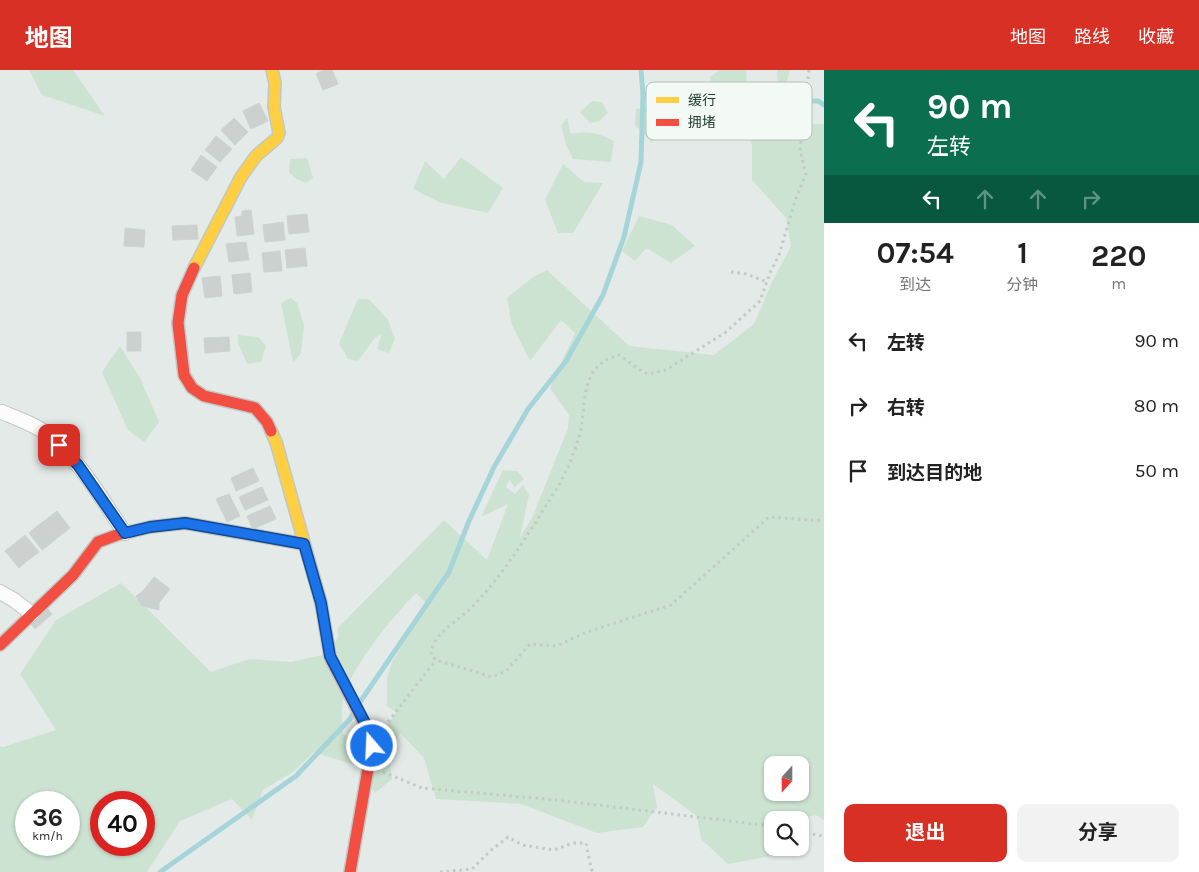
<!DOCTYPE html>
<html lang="zh">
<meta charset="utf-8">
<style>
body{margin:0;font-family:Karla,"Noto Sans SC",sans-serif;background:#f2f2f2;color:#222;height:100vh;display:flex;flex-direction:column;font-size:19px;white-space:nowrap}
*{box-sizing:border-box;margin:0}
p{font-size:16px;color:#767676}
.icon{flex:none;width:28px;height:28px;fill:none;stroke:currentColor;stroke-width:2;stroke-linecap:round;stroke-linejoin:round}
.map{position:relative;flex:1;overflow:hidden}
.drawer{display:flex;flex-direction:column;background:#fff;width:375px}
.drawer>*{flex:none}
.banner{background:#0b6e4f;color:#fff;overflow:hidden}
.needle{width:32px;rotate:201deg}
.tools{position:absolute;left:764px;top:686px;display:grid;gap:10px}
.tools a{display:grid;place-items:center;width:45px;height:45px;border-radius:10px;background:#fff;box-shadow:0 1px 4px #0004;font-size:25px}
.speed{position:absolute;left:15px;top:721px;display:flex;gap:10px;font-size:25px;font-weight:700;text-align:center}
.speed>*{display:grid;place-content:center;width:65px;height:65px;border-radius:50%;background:#fff;box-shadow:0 1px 4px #0004;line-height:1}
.speed small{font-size:12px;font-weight:400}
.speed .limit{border:8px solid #d22;background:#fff;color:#111}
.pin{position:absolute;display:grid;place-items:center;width:42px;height:42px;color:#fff;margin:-21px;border-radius:10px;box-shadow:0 2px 8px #0006}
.me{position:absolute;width:55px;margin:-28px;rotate:341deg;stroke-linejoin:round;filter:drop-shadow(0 0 4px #0008)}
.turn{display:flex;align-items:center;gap:18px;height:105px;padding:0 20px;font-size:22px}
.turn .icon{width:65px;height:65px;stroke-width:2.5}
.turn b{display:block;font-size:35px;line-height:42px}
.lanes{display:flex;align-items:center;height:48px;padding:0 20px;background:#0003;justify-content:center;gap:25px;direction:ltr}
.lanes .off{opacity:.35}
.eta{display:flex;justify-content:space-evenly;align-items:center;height:85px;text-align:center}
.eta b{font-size:30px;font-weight:700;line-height:35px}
.action{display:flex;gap:10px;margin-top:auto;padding:10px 20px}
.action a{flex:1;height:58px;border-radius:10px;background:#d93025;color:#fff;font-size:20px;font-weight:700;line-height:58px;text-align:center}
.action a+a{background:#f2f2f2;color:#222}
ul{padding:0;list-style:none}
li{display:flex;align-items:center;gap:15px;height:65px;padding:0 20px}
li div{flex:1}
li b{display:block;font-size:19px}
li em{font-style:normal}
header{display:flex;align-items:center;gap:30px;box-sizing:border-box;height:70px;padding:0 25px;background:#d93025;color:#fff}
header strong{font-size:24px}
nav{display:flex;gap:28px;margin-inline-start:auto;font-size:18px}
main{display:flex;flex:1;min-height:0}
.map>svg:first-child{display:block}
.green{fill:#cde3d2;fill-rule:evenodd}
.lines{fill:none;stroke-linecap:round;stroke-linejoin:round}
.stream{stroke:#a5d5d8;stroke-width:5}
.building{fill:#ccd1cf;stroke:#cdd3d0}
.street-casing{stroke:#c1c7c4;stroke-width:16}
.slow-casing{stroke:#c0c8c4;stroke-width:14}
.jam-casing{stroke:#c0c8c4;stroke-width:14}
.path{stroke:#c1cac5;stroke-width:3;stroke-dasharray:2.5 4;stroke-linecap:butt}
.street{stroke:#fbfcfb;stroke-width:14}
.slow{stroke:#ffcf43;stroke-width:11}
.jam{stroke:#f24e42;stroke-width:11}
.route-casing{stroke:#114b97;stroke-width:12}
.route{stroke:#1a73e8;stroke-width:9}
.key{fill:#f3f9f5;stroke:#b4c1bb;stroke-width:1}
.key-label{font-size:14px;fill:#223d34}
</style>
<header>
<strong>地图</strong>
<nav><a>地图</a><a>路线</a><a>收藏</a></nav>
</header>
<main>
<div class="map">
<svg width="824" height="802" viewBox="0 0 824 802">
<rect width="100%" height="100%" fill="#e4eae7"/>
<!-- green -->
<g class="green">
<polygon points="29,0 73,0 105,46 42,25"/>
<path d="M720,0H746L747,14L778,13L777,0H790L782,29L786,55L824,54V750L816,745L797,750H772V778H784L782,784L728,794L701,769L697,746L653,714L657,737L643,757L597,763L521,734L436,729L424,688L400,663L389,685L392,709L375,723L366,711L363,698L314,682L293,702L263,720L252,750L232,729L180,751L147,802H0V676L3,677L56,660L20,604L56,550L121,513L211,602L249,589L291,592L322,585L338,568V558L444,450L487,490L508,434L481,447L503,400L517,401L524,409L515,417L509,410L506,417L515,424L523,415L529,425L520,467L532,448L568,358L569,345L550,318L575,263L561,250L530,291L512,255L507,228L533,207L547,200L629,276L714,285L754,254L772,212L791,176L786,148L752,110V75L742,56L718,46L710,7ZM416,523L428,535L392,592L387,608V636L396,642L372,679V676L343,664C342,653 341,641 343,630C349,599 394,545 416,523ZM772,695H800V722H772ZM26,732H69V775H26ZM101,732H144V775H101Z"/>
<polygon points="592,31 602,32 608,43 599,51 590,53 580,42"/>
<polygon points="660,36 672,45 665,65 651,72 635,55 636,39"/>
<path d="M567,48L571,64C589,60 598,63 614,71L611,92L573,89L566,75L561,56Z"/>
<polygon points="461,87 503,118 488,143 441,133 413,119 425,91 444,109"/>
<polygon points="307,88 313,108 306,113 296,109 289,102 290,89"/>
<polygon points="563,94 584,112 603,113 573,163 558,163 545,130"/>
<polygon points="639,146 672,155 695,176 671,193 646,178 635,191 622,181"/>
<polygon points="291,228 297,233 304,255 301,284 293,292 281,233"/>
<polygon points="358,229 369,229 388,250 395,269 389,283 377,279 382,263 374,269 358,291 348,289 339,273"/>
<polygon points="238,265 258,267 266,276 261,292 247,294 238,273"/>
<polygon points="120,276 140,308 159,352 144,372 128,360 102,302"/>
</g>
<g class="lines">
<!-- stream -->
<g class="stream">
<polyline points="643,24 699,33 712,41 725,40 729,45 730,61 735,63 756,58 763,63 768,62 776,56 787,60 795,57 788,40 797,31 818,31 824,35"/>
<polyline points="360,632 449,502 469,451 494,397 528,339 566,291 603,225 624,167 641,92 643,24 641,0"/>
<polyline points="160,802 296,706 350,649 354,642"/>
</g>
</g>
<!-- building -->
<g class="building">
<polygon points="323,0 332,0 338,14 323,20 316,4"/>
<polygon points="259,33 268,51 251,59 243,41"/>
<polygon points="234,48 248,62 235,75 221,60"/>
<polygon points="216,66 232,79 220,92 205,80"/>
<polygon points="201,85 217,97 207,111 191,100"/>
<polygon points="251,140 254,164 237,166 235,147 242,146 242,141"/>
<polygon points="307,144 309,162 289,164 287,146"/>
<polygon points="283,152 285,170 265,172 263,155"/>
<polygon points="197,155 198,169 173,170 172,156"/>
<polygon points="125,158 145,160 144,177 124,176"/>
<polygon points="246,172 249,190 229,192 226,174"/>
<polygon points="305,178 307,196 287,198 285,180"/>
<polygon points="280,181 282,201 264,202 262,183"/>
<polygon points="250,203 252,222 234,224 232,205"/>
<polygon points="220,206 222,226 205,228 202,208"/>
<rect x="127" y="262" width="14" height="19"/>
<polygon points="229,267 230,281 205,283 204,268"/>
<polygon points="253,398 259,411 236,421 231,408"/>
<polygon points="262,417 268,430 245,440 239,427"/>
<polygon points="229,424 240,446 227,452 216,429"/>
<polygon points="270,436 276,449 253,459 247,446"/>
<polygon points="57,441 70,458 57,468 44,451"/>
<polygon points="44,451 57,468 50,474 36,457"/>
<polygon points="36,457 50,474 42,480 29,463"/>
<polygon points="25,465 39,482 27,491 14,474"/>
<polygon points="14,474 27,491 19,498 5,481"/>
<polygon points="154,507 170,519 159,533 143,521"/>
<polygon points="143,521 159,533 159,540 142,536 136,526"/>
<polygon points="47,538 52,544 35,559 30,553"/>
</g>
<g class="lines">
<!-- street casing -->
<g class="street-casing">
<g id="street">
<path d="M2,342C18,349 37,355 50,366C81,392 102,430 125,463"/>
<polyline points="0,522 14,530 32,544"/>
</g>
</g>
<!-- slow casing -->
<g class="slow-casing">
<g id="slow">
<polyline points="194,198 241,107 256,86 277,68 279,63 274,37 275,13 272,0"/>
<polyline points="271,361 276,372 321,533 330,586 332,591"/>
</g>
</g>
<!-- jam casing -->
<g class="jam-casing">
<g id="jam">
<polyline points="194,198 182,225 178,253 184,305 192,318 204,326 255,338 267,352 271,361"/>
<polyline points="0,575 73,505 98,472 117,465 150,457 185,453 304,474"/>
<polyline points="332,591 373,670 350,802"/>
</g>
</g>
<!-- path -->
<g class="path">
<path d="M809,0L800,80L806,104L795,131L779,185L770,203L760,231L726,262L666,300L649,304L643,302L619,285C577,296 588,335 579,367C573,387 564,408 552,426C527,466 503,506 469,540C455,553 432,564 431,585L436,590L492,607L506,601L530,574L556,576L587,562L671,535L769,447L824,451"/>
<polyline points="731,202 746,204 767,212"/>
<polyline points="384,657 436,590"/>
<polyline points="383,702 422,718 556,730 772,756"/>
<polyline points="800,762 824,766"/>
<path d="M440,802L472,799L489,782L508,767L522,775L554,780L573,773H586C588,780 590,798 593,802"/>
</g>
<!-- street -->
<use href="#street" class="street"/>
<!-- slow -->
<use href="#slow" class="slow"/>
<!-- jam -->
<use href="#jam" class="jam"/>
</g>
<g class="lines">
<!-- route casing -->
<g class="route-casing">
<polyline id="route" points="59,375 78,395 125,463 150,457 185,453 304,474 321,533 330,586 374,670 372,676"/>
</g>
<!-- route -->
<use href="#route" class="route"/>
</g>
<!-- legend -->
<rect x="646" y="12" width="166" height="58" rx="8" class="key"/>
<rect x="656" y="27" width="23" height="6" fill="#ffcf43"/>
<rect x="656" y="49" width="23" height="7" fill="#f24e42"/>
<g class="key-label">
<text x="688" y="35">缓行</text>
<text x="688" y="57">拥堵</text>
</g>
</svg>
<div class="tools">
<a><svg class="needle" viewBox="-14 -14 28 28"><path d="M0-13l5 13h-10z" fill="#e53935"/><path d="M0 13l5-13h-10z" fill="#767676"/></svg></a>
<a><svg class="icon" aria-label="search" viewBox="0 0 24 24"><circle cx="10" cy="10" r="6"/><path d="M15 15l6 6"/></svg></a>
</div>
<div class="speed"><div>36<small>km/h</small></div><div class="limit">40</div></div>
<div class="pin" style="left:59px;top:375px;background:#d93025"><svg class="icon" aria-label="arrive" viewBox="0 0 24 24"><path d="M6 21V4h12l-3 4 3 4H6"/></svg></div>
<svg class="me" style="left:372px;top:676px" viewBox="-20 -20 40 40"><circle r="17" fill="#1a73e8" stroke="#fff" stroke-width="3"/><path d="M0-11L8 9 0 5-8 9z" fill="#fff"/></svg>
</div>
<section class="drawer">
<div class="banner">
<div class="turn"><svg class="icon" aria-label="left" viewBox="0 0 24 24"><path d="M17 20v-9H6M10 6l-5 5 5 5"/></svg><div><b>90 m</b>左转</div></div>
<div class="lanes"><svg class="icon" aria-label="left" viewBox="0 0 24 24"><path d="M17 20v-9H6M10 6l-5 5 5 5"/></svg><svg class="icon off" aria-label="ahead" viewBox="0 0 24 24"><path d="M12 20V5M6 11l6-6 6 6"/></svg><svg class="icon off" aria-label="ahead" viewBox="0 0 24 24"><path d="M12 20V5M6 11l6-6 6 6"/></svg><svg class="icon off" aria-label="right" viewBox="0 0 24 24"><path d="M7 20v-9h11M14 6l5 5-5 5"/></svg></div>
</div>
<div class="eta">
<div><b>07:54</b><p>到达</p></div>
<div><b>1</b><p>分钟</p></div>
<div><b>220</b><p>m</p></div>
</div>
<ul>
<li><svg class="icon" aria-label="left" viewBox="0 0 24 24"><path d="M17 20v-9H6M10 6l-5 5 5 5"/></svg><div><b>左转</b></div><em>90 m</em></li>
<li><svg class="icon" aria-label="right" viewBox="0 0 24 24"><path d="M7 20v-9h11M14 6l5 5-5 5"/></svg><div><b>右转</b></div><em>80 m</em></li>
<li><svg class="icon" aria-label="arrive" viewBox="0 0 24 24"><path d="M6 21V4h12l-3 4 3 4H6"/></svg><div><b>到达目的地</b></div><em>50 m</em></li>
</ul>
<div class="action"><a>退出</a><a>分享</a></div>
</section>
</main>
